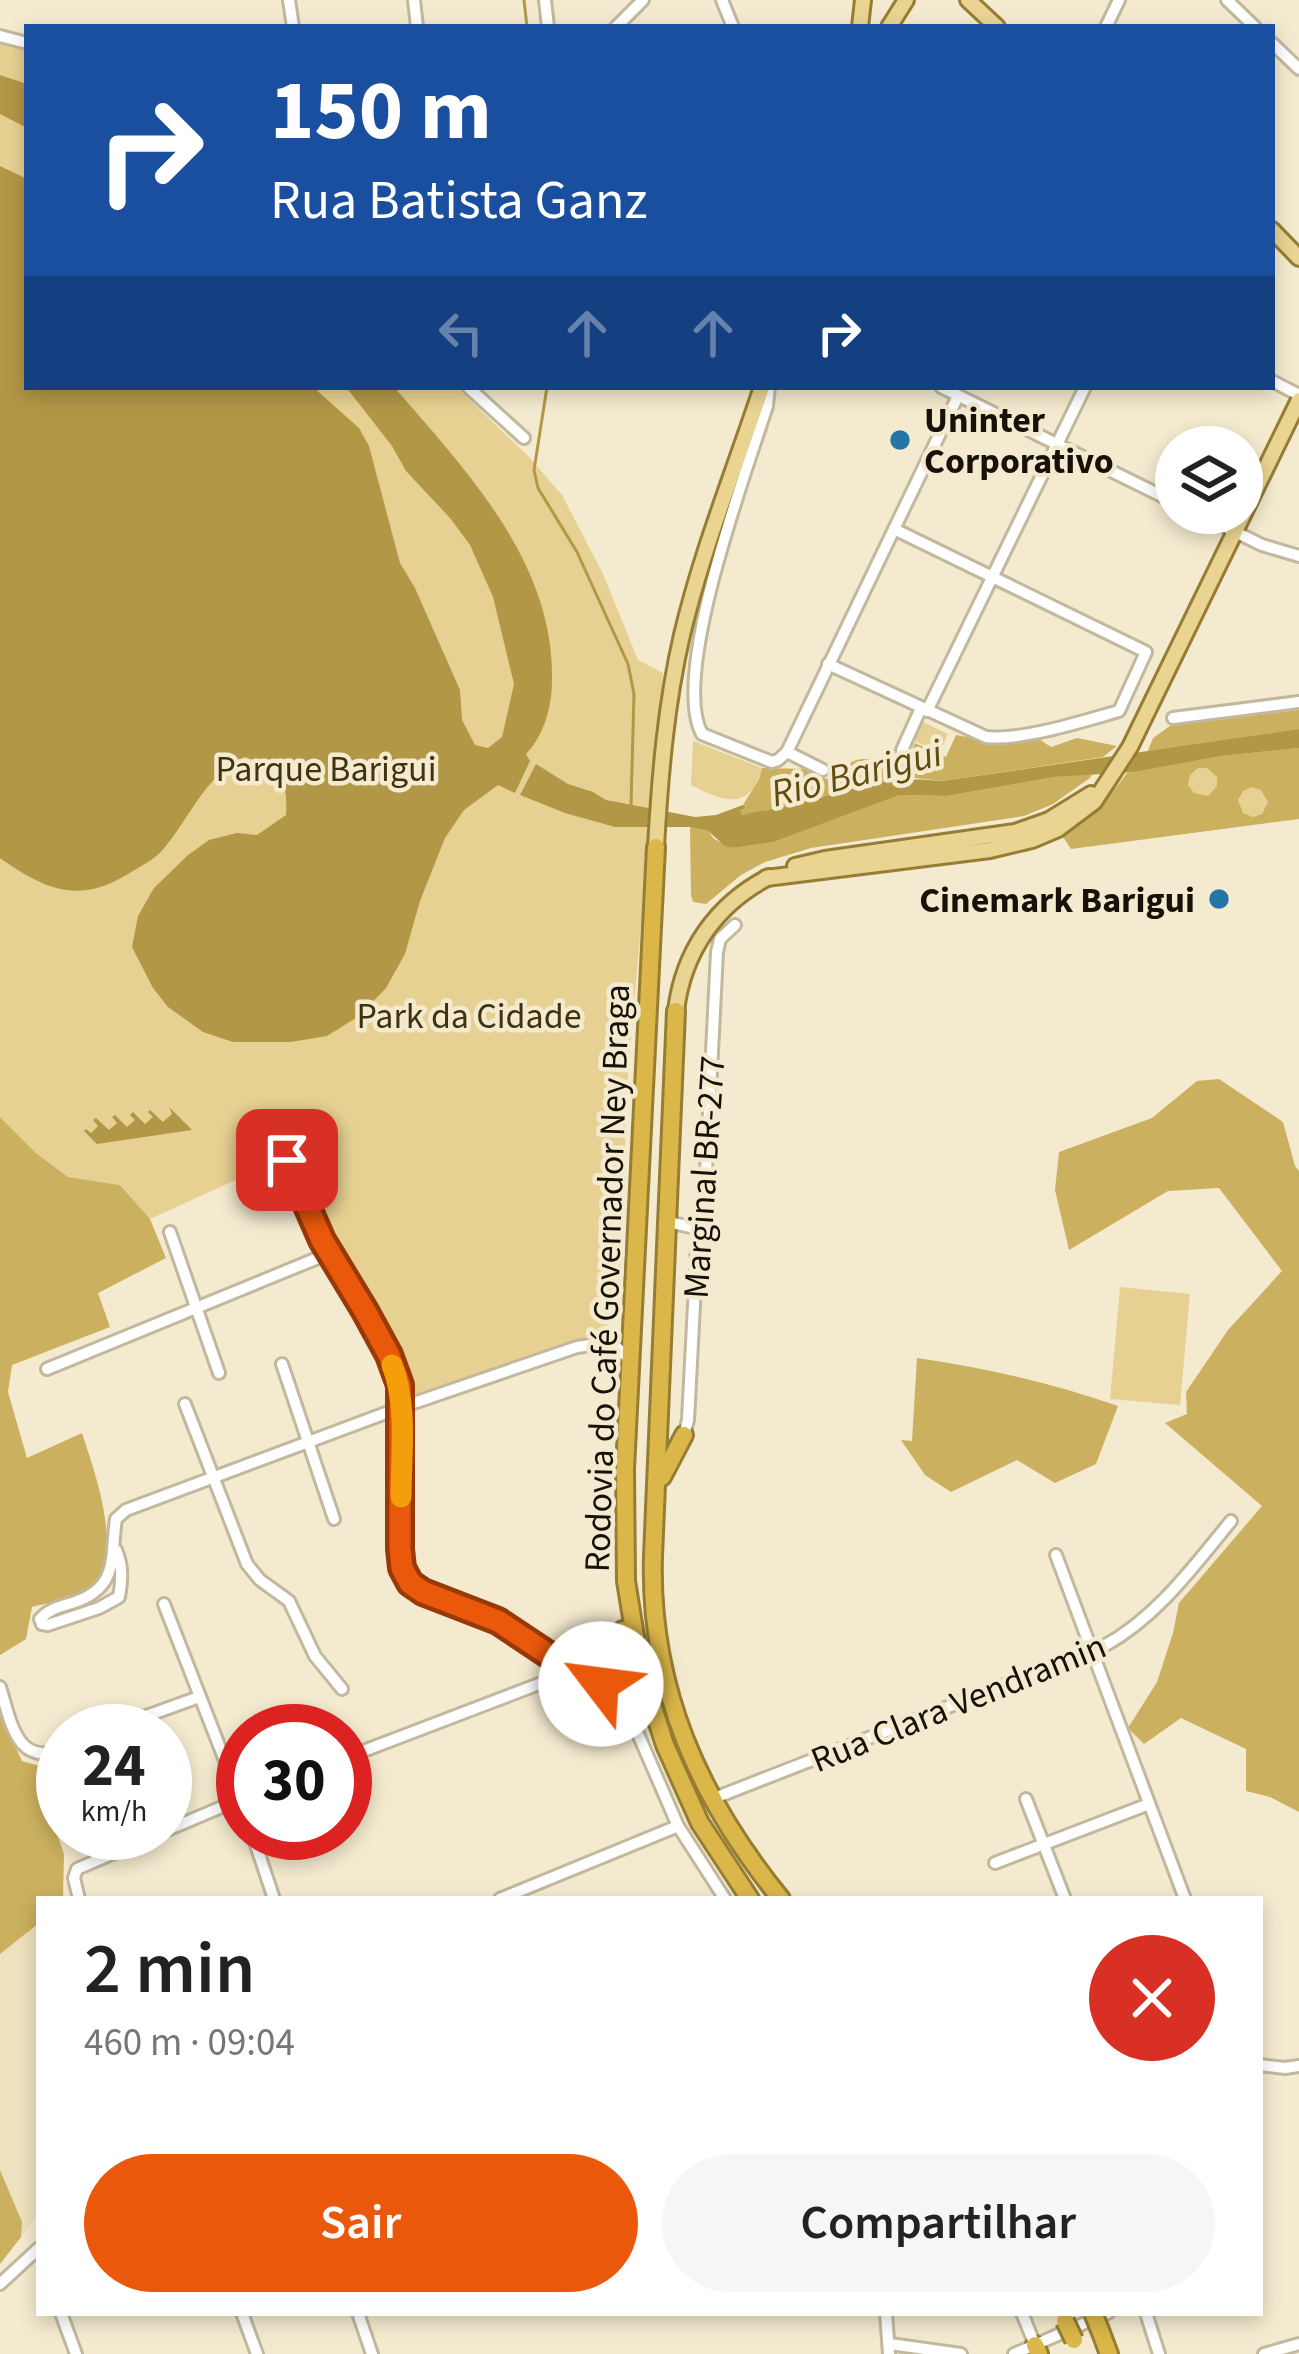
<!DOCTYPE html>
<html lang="pt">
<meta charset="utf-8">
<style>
body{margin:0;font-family:"Source Sans 3",sans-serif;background:#f6f6f6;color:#222;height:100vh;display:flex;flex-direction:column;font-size:45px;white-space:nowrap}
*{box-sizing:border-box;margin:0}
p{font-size:39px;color:#767676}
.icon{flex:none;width:66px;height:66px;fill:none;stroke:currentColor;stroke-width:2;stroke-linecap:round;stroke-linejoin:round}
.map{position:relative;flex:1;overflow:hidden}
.drawer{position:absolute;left:36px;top:1896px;width:1227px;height:420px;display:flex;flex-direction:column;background:#fff;border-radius:0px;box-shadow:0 6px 18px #0003}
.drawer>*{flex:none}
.hud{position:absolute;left:24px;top:24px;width:1251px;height:366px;border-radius:0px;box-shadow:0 6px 18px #0003;background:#1a4fa0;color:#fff;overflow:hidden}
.controls{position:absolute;left:1155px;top:426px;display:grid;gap:24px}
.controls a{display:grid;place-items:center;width:108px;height:108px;border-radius:50%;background:#fff;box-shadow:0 6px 18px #0003;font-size:60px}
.speed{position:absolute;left:36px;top:1704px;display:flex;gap:24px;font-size:60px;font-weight:700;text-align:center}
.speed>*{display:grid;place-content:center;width:156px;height:156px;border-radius:50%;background:#fff;box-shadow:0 6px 18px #0003;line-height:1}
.speed small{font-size:30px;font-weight:400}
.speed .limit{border:18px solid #d22;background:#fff;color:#111}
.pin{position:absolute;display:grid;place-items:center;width:102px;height:102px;color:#fff;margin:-51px;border-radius:24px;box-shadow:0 6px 18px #0006}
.me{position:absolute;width:132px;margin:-66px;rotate:300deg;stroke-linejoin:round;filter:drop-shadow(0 0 9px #0008)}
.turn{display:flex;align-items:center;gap:42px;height:252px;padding:0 48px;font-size:54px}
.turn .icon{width:156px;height:156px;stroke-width:2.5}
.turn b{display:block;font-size:84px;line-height:102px}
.lanes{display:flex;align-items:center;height:114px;padding:0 48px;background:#0003;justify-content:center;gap:60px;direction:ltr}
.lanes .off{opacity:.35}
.round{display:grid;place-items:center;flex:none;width:126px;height:126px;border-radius:63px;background:#f6f6f6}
.summary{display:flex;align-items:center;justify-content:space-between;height:204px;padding:0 48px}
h1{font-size:72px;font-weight:600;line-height:90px}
.action{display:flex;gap:24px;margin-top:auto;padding:24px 48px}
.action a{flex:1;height:138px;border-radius:72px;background:#ea580c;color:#fff;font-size:48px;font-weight:600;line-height:138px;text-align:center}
.action a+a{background:#f6f6f6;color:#222}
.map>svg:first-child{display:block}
.built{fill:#ede1be}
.green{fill:#e7d192}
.forest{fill:#cbb05f;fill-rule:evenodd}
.water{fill:#b29746}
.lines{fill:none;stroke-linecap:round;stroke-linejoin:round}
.stream{stroke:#b29746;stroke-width:3}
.minor-casing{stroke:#c1b89e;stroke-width:16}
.major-casing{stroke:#967d33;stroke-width:20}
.highway-casing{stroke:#967d33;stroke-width:22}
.minor{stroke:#fff;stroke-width:10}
.major{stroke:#e9d492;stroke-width:14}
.highway{stroke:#dbb749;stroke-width:16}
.highway-bridge-casing{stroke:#967d33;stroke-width:22;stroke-linecap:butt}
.highway-bridge{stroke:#dbb749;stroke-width:16}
.route-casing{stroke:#983908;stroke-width:30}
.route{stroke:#ea580c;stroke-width:21}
.slow{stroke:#f59e0b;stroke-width:21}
.poi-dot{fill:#2675a7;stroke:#f4eacf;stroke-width:4.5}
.labels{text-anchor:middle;stroke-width:9;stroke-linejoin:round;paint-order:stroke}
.poi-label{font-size:36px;font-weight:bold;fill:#161209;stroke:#f4eacf;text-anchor:start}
.park-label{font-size:36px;fill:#3f330f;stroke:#f4eacf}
.street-label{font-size:36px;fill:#161209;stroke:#f4eacf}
.water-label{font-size:39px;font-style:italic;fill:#604d0d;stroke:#f4eacf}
</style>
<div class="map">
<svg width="1299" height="2354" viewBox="0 0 1299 2354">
<rect width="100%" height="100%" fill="#f4eacf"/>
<!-- built -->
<polygon class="built" points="0,1737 40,1828 64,1899 39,1899 39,2214 0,2264"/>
<!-- green -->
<g class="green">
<polygon points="0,44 27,51 27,387 456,387 529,457 562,495 603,574 638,660 663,673 628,1073 619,1292 604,1335 413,1397 271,1164 150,1219 120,1185 68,1177 36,1153 0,1117"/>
<polygon points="921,721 948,734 940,752 912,740"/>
<path d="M693,741L762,768C749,813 722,801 691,785Z"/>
<circle cx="1203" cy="782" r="15"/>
<circle cx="1253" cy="802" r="15"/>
<polygon points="1120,1287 1190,1294 1180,1405 1110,1399"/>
</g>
<!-- forest -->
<g class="forest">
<polygon points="1299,710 1299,729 1147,753 1153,738 1170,726"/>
<path d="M956,735L995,742L1034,736L1051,747L1077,738L1117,746L1103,757L942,781L907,777L852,788L783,808L742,815L739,812L746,808L743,805L759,779L762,768L807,769L826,779C841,775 847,759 863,759C880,759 886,767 905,762L915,743L946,757Z"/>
<path d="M1299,748V819L1071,849L1061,834C1089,818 1108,799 1127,773L1222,756ZM1198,768H1207L1217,777V786L1208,796L1194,793L1188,785L1190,775ZM1252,787L1261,790L1268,802L1262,814L1253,817L1243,813L1238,800L1243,791Z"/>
<polygon points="1092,774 1090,778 1053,804 1024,816 811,848 765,862 741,875 706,904 693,902 691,895 690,827 708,831 714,839 733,848 774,842 900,795 947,796 1055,777"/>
<polygon points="1219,1079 1283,1122 1295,1166 1299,1171 1299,1812 1270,1797 1246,1791 1246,1749 1181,1718 1144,1744 1128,1728 1157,1682 1173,1633 1179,1603 1262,1506 1165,1423 1187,1414 1186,1392 1228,1330 1282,1271 1219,1188 1168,1191 1069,1250 1055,1190 1059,1152 1152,1118 1197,1081"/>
<path d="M0,1117L36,1153L68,1177L120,1185L150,1219L166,1258L98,1293L110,1327L12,1365L8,1392L27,1458L82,1433C94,1470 123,1548 95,1583C83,1598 50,1602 32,1607L26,1639L0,1655Z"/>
<path d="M917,1358C987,1368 1051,1383 1118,1406L1096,1464L1055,1483L1017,1460L951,1492L925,1475L901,1440L912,1441Z"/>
<polygon points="0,1713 22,1761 50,1769 45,1801 64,1854 63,1899 39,1899 39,1923 0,1954"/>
<polygon points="0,2170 22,2222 21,2237 0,2264"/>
</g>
<!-- water -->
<g class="water">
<polygon points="0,75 27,84 27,128 0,114"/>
<path d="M0,166L27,179V387H313L359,428L369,446L400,563L415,588L460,690L462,720L475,745L488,748L502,737L514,684L493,597L470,545L450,518L406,471L392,446L346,387H394C466,470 554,562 552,679C552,706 545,734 526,754L530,761L515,793L498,785L464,810L445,838L420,901L405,954L386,988L359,1016L327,1036L291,1042H233L203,1032L168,1007L153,988L132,947L138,916L154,888L188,855L209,840L237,833L257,835L286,815C288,778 280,768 245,757C206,774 191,816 165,847C156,859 141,866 128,874C78,905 44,889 0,858Z"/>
<path d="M1299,729V748L1222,756L1134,772L1055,777L947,796L900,795L774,842L733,848L725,846L708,831L690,827H615L565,813L520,795L536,764L568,784L593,792L606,800L695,817L716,815L743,805L746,808L740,811L742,815C758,811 774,810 790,806C845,791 884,774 942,781Z"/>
<polygon points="169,1107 192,1130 97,1144 84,1131 86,1129 91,1133 98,1126 93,1120 96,1118 109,1130 117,1123 112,1117 115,1115 127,1127 135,1120 130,1115 133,1112 145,1124 153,1117 148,1112 150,1110 163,1122 172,1114"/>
</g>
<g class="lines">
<!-- stream -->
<g class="stream">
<polyline points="524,0 527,27"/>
<polyline points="547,387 534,470 538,488 577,552 628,664 634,694 631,805"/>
</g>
<!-- minor casing -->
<g class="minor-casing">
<g id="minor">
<polyline points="289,0 293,27"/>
<polyline points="414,0 417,27"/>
<polyline points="545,0 548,27"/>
<polyline points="722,0 733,27"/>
<polyline points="1227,0 1255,27"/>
<polyline points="616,27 643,0"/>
<polyline points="1106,27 1119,0"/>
<polyline points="0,36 27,43"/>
<polyline points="1272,43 1299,69"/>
<polyline points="1272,381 1299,395"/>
<polyline points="468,387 524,438"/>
<path d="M769,387L767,406C746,472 670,675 702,734L772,762L778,760L787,752L958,396"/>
<polyline points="941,387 1176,503"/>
<polyline points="1197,513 1262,545 1299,556"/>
<path d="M828,664L986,737C1021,741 1084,721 1119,711L1146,652L894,529"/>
<polyline points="927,711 1085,387"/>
<polyline points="1173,718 1299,702"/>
<polyline points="902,750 921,708"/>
<polyline points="787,752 823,770"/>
<polyline points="287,1160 322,1240 365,1311 389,1356 400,1385 400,1549 402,1568 409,1583 423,1592 498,1621 573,1671 619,1690 678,1826 725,1899"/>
<polyline points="668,1222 700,1229"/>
<polyline points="170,1232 219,1373"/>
<polyline points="282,1364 334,1519"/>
<polyline points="47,1369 330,1253"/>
<polyline points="185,1404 247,1564 260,1580 289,1601 315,1656 342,1689"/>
<polyline points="684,1435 688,1420 697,1247 704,1212 717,952 720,939 735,925"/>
<polyline points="1056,1555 1185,1899"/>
<polyline points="164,1604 243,1807"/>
<path d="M42,1624L40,1619C50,1608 62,1606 75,1602C120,1586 110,1556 116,1519L126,1510L402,1407L577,1347L611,1342L628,1358"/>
<path d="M42,1624L48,1625L99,1608L119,1597C122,1579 123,1567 116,1550"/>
<path d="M0,1687C11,1721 16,1768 63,1749"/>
<polyline points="105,1731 199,1697"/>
<polyline points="345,1758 573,1671"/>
<path d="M712,1799L1104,1646C1157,1617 1193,1567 1231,1521"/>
<polyline points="1026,1799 1065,1899"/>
<polyline points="165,1831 243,1798"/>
<polyline points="252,1833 274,1899"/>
<polyline points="995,1863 1149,1804"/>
<polyline points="79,1899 74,1878 77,1869 161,1833"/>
<polyline points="500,1899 678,1826"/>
<polyline points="1260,2065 1285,2068 1299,2066"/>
<polyline points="0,2284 39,2248"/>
<polyline points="61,2313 76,2354"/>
<polyline points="242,2313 257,2354"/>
<polyline points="358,2313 372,2354"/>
<polyline points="886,2313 889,2354"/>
<polyline points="1022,2313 1035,2345"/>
<polyline points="1146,2313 1159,2354"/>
<polyline points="890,2344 961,2354"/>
<polyline points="1014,2354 1108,2313"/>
<polyline points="1264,2354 1299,2344"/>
</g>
</g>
<!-- major casing -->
<g class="major-casing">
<g id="major">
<polyline points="968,0 997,27"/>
<polyline points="860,27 863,0"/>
<polyline points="889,27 906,0"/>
<polyline points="1272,230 1299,258"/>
<path d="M656,847C660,776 666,704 682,635C702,550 735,469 762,387"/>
<polyline points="795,866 825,859 1015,832 1049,820 1091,794"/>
<polyline points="766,878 990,850 1032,840 1058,829 1094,802 1130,747 1299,400"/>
<path d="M676,1011C683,952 716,904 769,877"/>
</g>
</g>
<!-- highway casing -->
<g class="highway-casing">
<g id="highway">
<polyline points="656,847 625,1469 626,1581 640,1667 665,1745 700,1823 750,1899"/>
<path d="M676,1011L653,1556C649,1688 699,1798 781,1899"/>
<polyline points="662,1477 684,1435"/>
<polyline points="619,1690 624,1664 623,1630"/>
<polyline points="1100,2330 1109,2354"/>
<polyline points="1035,2345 1039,2354"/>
</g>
</g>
<!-- minor -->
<use href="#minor" class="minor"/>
<!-- major -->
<use href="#major" class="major"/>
<!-- highway -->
<use href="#highway" class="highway"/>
<!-- highway-bridge casing -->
<g class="highway-bridge-casing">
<g id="highway-bridge">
<polyline points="1093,2313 1100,2330"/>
<polyline points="1065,2321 1074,2340"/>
</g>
</g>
<!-- highway-bridge -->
<use href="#highway-bridge" class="highway-bridge"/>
</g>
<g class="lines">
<!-- route casing -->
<g class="route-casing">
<polyline id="route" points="287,1160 322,1240 365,1311 389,1355 400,1385 400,1549 402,1568 410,1583 423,1592 498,1621 573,1671 601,1684"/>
</g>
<!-- route -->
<use href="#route" class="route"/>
<!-- slow -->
<path class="slow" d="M392,1365C408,1406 401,1454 401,1497"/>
</g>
<!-- markers -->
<g class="poi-dot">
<circle cx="900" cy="440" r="12"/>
<circle cx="1219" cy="899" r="12"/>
</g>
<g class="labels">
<!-- poi labels -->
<g class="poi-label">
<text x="924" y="432">Uninter<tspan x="924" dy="41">Corporativo</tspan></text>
<text x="1195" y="912" text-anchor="end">Cinemark Barigui</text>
</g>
<!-- park labels -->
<g class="park-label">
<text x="326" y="781">Parque Barigui</text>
<text x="469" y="1028">Park da Cidade</text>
</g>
<!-- street labels -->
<g class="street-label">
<text transform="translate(703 1177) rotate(-86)" y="13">Marginal BR-277</text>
<text transform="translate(606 1278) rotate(-88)" y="13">Rodovia do Café Governador Ney Braga</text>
<text transform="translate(958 1702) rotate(-22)" y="13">Rua Clara Vendramin</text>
</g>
<!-- water labels -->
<g class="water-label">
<text transform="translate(856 772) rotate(-14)" y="14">Rio Barigui</text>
</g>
</g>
</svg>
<div class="controls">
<a><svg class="icon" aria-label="layers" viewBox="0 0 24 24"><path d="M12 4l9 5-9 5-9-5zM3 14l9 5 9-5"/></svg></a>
</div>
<div class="speed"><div>24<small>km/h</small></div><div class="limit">30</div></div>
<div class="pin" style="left:287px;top:1160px;background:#d93025"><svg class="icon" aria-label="arrive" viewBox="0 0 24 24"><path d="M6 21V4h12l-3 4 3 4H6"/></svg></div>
<svg class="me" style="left:601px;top:1684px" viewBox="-20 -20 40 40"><circle r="19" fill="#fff"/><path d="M0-13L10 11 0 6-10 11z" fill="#ea580c"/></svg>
<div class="hud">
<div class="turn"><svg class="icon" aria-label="right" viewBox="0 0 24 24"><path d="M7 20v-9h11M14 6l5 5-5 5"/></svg><div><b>150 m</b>Rua Batista Ganz</div></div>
<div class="lanes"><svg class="icon off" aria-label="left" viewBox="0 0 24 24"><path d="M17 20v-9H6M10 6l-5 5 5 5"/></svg><svg class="icon off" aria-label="ahead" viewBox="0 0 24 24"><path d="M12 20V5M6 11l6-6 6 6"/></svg><svg class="icon off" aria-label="ahead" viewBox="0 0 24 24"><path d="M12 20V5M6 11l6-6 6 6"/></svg><svg class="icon" aria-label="right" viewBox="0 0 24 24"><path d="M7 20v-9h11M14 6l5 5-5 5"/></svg></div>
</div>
<section class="drawer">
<div class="summary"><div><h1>2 min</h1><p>460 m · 09:04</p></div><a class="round" style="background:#d93025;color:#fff"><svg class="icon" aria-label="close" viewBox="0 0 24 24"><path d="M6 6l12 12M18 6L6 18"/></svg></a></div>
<div class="action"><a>Sair</a><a>Compartilhar</a></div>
</section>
</div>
